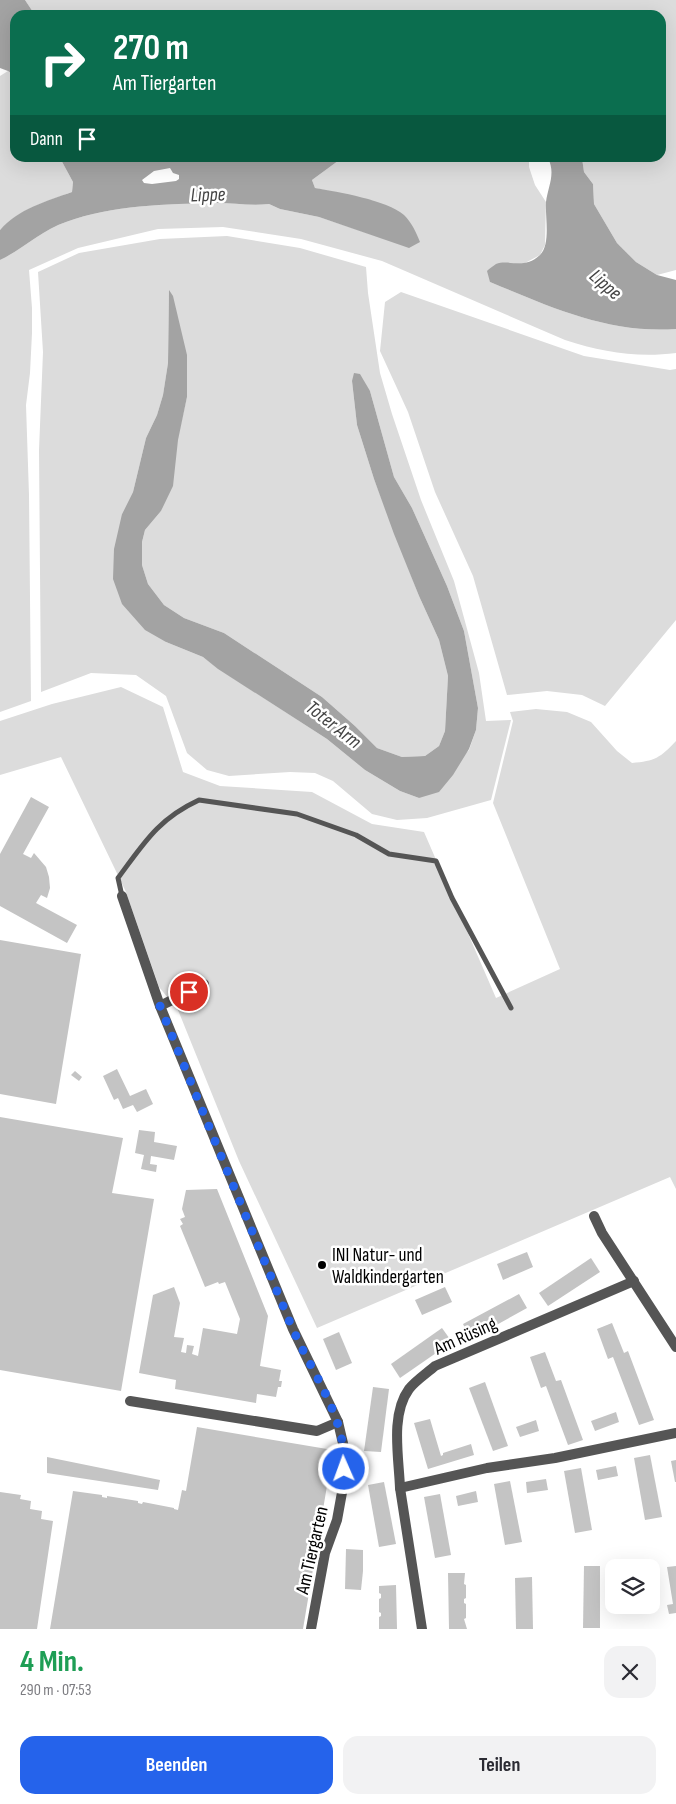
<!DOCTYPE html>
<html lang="de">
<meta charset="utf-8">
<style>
body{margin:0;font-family:"Sofia Sans Condensed",sans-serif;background:#f2f2f3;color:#2b2b33;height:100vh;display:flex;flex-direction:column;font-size:19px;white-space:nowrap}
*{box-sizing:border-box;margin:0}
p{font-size:16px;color:#7c7c81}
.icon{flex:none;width:28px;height:28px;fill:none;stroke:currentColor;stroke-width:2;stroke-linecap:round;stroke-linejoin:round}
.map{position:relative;height:1629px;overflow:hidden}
.details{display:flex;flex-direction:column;background:#fff;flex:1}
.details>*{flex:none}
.guide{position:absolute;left:10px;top:10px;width:656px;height:152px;border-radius:15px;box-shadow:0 5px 20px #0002;background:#0b6e4f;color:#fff;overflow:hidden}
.tools{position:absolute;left:605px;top:1559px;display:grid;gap:10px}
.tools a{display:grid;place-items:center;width:55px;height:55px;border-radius:10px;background:#fff;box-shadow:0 5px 20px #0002;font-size:25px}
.pin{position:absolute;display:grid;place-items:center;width:42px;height:42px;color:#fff;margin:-21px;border:2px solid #fff;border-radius:50%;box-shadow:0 1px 5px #0007}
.me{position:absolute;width:55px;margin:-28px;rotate:358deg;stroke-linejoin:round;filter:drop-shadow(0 0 4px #0008)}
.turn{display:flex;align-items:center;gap:18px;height:105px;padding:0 20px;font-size:22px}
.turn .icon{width:65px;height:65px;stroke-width:2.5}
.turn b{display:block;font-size:35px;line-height:42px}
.then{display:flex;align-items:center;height:48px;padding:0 20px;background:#0003;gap:10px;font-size:19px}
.round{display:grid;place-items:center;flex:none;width:52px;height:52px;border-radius:15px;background:#f2f2f3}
.overview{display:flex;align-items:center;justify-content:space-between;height:85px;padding:0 20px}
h1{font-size:30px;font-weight:700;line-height:38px;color:#1e9e55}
.primary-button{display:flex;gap:10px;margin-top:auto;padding:10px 20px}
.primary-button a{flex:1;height:58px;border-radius:15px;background:#2563eb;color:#fff;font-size:20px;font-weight:700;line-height:58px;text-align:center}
.primary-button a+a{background:#f2f2f3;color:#2b2b33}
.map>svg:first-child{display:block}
.green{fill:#dcdcdc;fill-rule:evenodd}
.water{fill:#a3a3a3;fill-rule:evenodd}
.building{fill:#c4c4c4}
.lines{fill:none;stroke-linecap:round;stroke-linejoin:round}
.lane{stroke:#555;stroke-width:5}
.street{stroke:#555;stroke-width:10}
.route{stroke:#2563eb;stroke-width:9;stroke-dasharray:0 16.2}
.poi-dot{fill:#000;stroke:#fff;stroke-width:2}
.labels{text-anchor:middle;stroke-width:5;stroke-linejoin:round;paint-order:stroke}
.poi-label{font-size:19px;fill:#000;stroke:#fff;text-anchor:start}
.street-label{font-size:19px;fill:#000;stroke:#fff}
.water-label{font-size:20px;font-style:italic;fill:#444;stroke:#fff}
</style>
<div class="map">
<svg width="676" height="1629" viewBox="0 0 676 1629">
<rect width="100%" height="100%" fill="#fff"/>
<!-- green -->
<g class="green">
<polygon points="25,0 676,0 676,270 657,275 636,262 617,243 594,204 593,184 584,172 582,158 661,158 661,15 35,15"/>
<path d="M8,71L15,76V158H60L73,182L72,192C47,201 18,210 0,230V76Z"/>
<path d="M342,158H529V167L535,185L546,202L545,245L540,255L525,263L515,264L490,282C550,307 609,334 676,329V353C637,358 602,352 565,340L382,261L301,239L223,227L158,229L78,248L29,270L32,308V333L30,373L26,405L29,495L31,701L0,712V260C23,249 42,230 66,222C113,205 166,204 216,203C234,203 251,206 269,204L280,209L319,217L409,247L374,201L315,188L312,180Z"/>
<path d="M227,236L300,248L366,267L368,293L380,373L392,414L421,500L454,581L479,673L486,721L511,720L491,800L427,818L397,820L372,814L333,781L315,773L290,772L229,776L207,770L187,753L166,696L136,675L91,673L41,692L39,450L43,352L38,272L79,253L160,239ZM169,291L187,397L161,511L145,530L142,542V565L148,584L164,605L184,618L224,633L322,697L355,726L377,748L402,757L425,756L439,746L445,731L448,676L439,640L419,596L374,479L357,425L352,381L370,391L394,477L412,508L447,586L464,631L478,708L476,730L469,750L419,798L400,791L365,770L327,739L219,669L203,657L166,642L122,514L133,492L146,438L157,415L163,395L168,363Z"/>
<polygon points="401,292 584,356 670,370 676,369 676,620 605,706 582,695 547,691 507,695 473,576 435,492 408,412 380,351 385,302"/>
<path d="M121,687L163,707L183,772L220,786L312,792L372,824L424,832L496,998L560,969L493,803L513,721L510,712L536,709L567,712L591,722L617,751L632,763C655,761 660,758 676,741V1189L670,1177L317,1328L239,1161L178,1010L159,987L126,892L61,757L0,775V721L52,704Z"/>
</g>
<!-- water -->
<g class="water">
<polygon points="0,0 25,0 35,15 15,15 15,76 8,71 0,68"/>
<path d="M60,158H342L312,180L315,188C338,192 387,200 404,215C412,223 416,232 420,242L409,248L319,217L280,209L269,204C251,206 234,203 216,203C166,204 113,205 66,222C42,230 23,249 0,260V230C18,209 47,201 72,192L73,182ZM170,168L173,173L179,175V179L176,181L152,184L144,183L142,180L154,171Z"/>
<path d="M548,158H582L584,172L593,184L594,204L617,243L636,262L657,275L676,280V329C609,334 550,307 490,282L487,271C489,269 493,266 496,264C509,259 524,270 540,255C551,244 545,217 546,202C548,186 556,174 548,158Z"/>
<polygon points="169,290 173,296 187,355 187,397 178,440 173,486 161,511 145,530 142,542 142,565 148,584 164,605 184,618 224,633 322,697 355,726 377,748 402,757 425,756 439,746 445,731 448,676 439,640 419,596 394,534 374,479 357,425 352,381 354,373 360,374 370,391 394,477 412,508 447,586 464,631 478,708 476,730 469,749 453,775 439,792 419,798 400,791 365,770 327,739 218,669 203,657 166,642 145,630 122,604 113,579 114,549 122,514 133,492 146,438 157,415 163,395 168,363"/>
</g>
<!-- building -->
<g class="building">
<polygon points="31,797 49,807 23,854 31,858 34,853 46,867 49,877 50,888 47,898 41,895 36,903 77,925 67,943 0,906 0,854"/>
<polygon points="0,940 81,954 56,1104 0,1094"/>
<polygon points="117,1069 130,1096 146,1089 153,1104 137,1112 133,1105 123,1109 118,1098 114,1100 103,1076"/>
<polygon points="75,1071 82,1077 79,1081 71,1075"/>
<polygon points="0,1117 123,1138 112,1193 154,1199 121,1391 0,1370"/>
<polygon points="139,1130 155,1132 154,1142 177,1146 174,1160 151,1156 150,1164 157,1165 156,1172 141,1169 144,1155 135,1153"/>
<polygon points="217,1189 268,1316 260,1366 281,1370 279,1381 282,1381 281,1387 278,1387 276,1397 257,1394 256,1403 175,1389 176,1380 139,1373 153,1295 174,1287 180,1303 174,1337 184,1338 181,1352 186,1353 187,1345 194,1346 192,1354 198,1356 203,1328 237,1334 240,1319 225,1282 219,1284 218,1282 205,1287 180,1226 183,1224 180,1219 185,1217 182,1209 186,1190"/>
<polygon points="527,1252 533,1267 503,1280 497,1264"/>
<polygon points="591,1258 600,1272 548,1306 539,1293"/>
<polygon points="445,1287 452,1302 422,1315 415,1300"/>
<polygon points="519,1294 527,1308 471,1339 469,1335 464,1338 460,1331 465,1328 463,1324"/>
<polygon points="612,1323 624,1353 628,1351 654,1420 639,1425 613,1357 608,1359 597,1329"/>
<polygon points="442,1328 452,1342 400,1378 391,1364"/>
<polygon points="339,1332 352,1363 336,1370 323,1339"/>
<polygon points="545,1352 556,1381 561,1380 583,1440 568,1445 546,1386 541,1388 530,1357"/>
<polygon points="485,1382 508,1446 493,1451 469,1388"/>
<polygon points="373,1387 389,1389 381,1452 364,1451"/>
<polygon points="616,1412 619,1422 595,1431 591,1421"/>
<polygon points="430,1419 441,1456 443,1455 443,1453 471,1444 474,1455 428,1469 414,1423"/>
<polygon points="536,1420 539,1431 520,1437 516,1427"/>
<polygon points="197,1427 333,1450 303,1629 50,1629 73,1491 102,1495 102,1497 107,1498 107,1496 138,1501 138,1503 142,1504 143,1502 174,1508 174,1509 178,1510 182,1490 186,1491"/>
<polygon points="650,1455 662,1517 645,1520 634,1458"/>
<polygon points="47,1457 160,1480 158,1490 47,1473"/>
<polygon points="676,1460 676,1482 675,1482 671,1461"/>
<polygon points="616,1466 618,1476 598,1480 596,1470"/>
<polygon points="581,1468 592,1530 575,1533 564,1471"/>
<polygon points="546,1479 548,1490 527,1493 526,1482"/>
<polygon points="510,1481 522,1542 505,1545 494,1484"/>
<polygon points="384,1482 396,1544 379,1547 368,1485"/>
<polygon points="476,1491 478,1502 458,1506 456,1496"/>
<polygon points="0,1492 21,1495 20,1499 31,1501 30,1509 42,1511 41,1519 53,1521 37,1629 0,1629"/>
<polygon points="440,1494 451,1555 435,1558 424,1497"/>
<polygon points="346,1549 363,1550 363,1571 361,1590 345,1589"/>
<polygon points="584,1566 600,1566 600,1628 583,1628"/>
<polygon points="676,1566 676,1613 669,1614 667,1605 673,1604 667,1567"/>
<polygon points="448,1573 465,1573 464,1584 466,1585 466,1598 464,1599 464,1603 466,1604 466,1618 464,1619 467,1629 449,1629"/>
<polygon points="532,1577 533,1629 516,1629 515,1578"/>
<polygon points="396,1585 397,1629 379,1629 379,1617 381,1616 381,1613 379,1612 379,1599 381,1598 381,1594 379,1593 379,1586"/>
</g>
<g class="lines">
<!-- lane -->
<path class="lane" d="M122,896L118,878C144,843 158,819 199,800L297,814L356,835L389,854L436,861L452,898L511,1008"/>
<!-- street -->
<g class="street">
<polyline points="122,896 160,1006 293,1329 338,1422 345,1452 343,1487 337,1520 325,1553 311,1629"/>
<polyline points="160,1006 204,984"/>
<polyline points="594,1216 602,1233 676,1347"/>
<polyline points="130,1401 317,1431 338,1422"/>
<path d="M400,1488C399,1458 390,1415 409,1389C415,1381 427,1373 435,1366L634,1281"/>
<polyline points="422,1629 400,1488 487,1468 555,1458 676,1433"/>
</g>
</g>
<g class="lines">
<!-- route -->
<path class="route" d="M189,992L160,1006C203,1113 247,1219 291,1325C311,1372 347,1417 344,1469"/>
</g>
<!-- markers -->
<circle class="poi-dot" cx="322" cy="1265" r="5"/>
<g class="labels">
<!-- poi labels -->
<g class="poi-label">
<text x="332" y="1261">INI Natur- und<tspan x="332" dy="22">Waldkindergarten</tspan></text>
</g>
<!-- street labels -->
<g class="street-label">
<text transform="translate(465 1335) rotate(-24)" y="7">Am Rüsing</text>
<text transform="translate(311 1550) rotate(-77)" y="7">Am Tiergarten</text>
</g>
<!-- water labels -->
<g class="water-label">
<text transform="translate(208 194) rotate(-2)" y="7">Lippe</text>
<text transform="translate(606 284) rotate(41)" y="7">Lippe</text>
<text transform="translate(334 724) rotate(38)" y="7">Toter Arm</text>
</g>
</g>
</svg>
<div class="tools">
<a><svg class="icon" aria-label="layers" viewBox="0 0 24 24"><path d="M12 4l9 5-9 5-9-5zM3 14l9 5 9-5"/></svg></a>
</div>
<div class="pin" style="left:189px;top:992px;background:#d93025"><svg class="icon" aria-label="arrive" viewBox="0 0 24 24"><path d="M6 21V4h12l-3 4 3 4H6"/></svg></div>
<svg class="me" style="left:344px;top:1469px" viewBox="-20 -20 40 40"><circle r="17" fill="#2563eb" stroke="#fff" stroke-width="3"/><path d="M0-11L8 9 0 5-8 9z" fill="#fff"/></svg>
<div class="guide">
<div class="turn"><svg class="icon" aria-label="right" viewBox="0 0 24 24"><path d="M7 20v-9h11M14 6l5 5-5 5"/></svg><div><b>270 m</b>Am Tiergarten</div></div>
<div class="then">Dann<svg class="icon" aria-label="arrive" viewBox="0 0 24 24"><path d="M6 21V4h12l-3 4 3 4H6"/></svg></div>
</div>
</div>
<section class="details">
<div class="overview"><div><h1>4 Min.</h1><p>290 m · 07:53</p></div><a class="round"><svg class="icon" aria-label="close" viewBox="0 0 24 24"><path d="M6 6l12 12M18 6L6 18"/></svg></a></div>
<div class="primary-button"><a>Beenden</a><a>Teilen</a></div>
</section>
